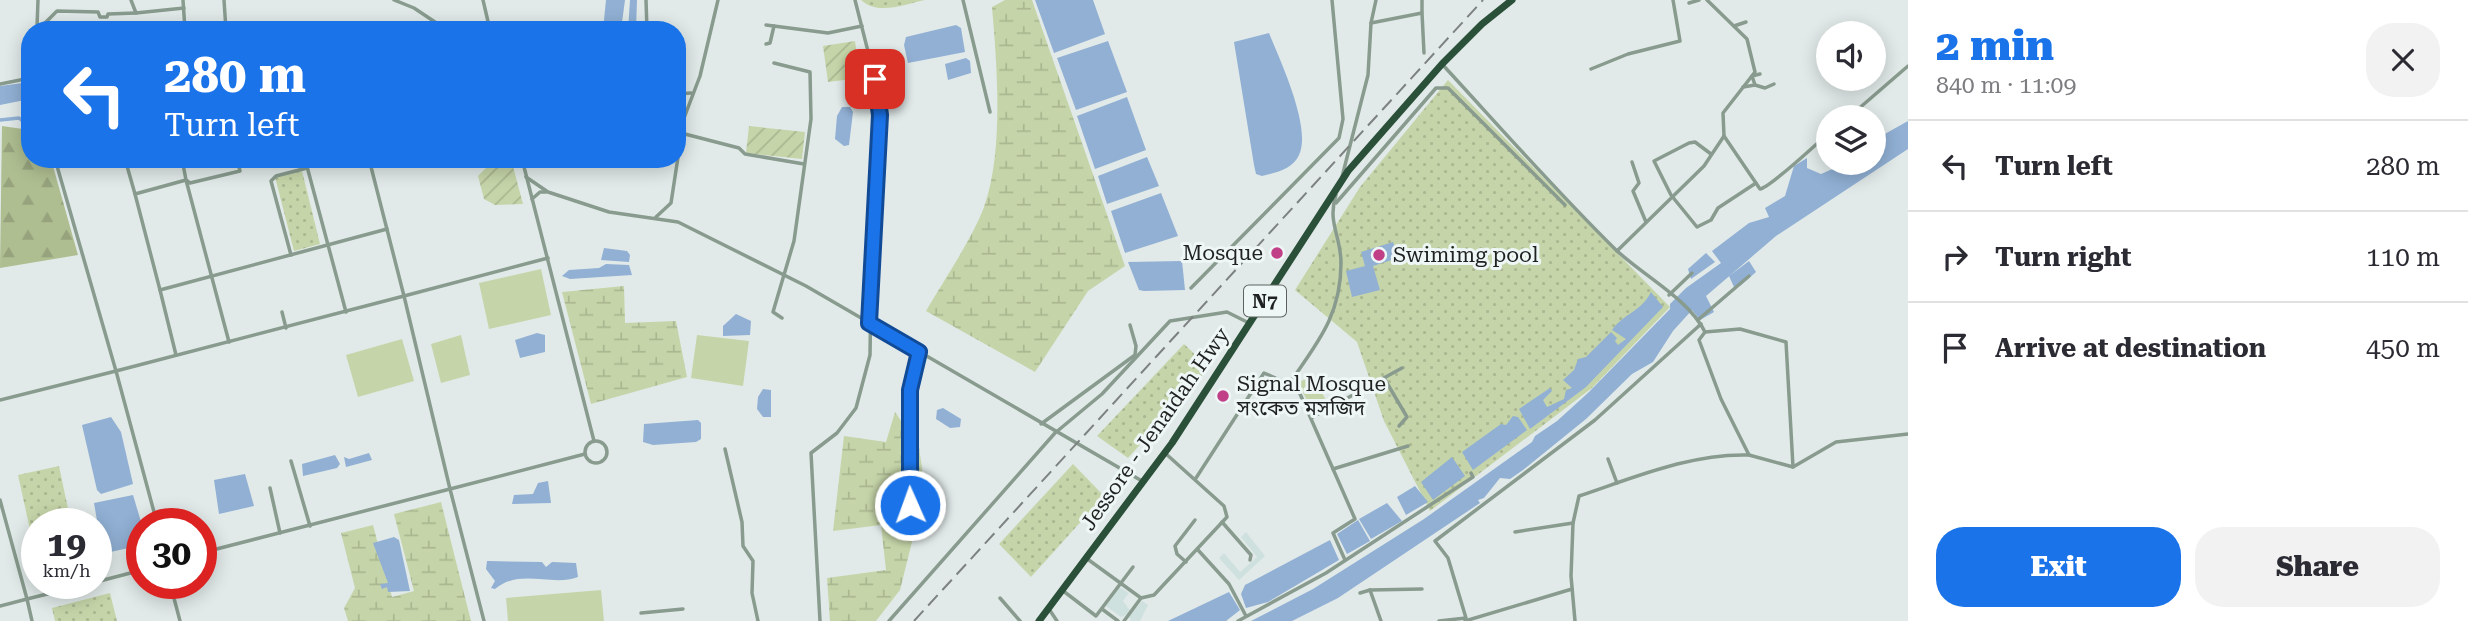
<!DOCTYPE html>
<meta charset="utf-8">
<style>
body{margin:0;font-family:"Roboto Serif","Noto Sans Bengali",serif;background:#f2f2f3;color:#2b2b33;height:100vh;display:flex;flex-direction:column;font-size:26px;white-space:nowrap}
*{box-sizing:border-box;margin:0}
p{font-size:23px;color:#7c7c81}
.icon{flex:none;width:38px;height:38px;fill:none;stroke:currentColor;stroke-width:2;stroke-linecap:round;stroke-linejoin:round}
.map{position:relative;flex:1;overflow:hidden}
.panel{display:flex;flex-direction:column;background:#fff;width:560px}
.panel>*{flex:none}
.hud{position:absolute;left:21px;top:21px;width:665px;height:147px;border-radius:28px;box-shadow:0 4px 18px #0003;background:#1a73e8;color:#fff;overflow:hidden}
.buttons{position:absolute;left:1816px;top:21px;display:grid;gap:14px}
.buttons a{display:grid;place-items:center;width:70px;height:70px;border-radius:50%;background:#fff;box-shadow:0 4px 18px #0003;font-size:35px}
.speed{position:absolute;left:21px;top:508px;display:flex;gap:14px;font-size:35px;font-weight:700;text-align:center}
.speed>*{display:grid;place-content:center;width:91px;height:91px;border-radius:50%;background:#fff;box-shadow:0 4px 18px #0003;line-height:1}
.speed small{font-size:18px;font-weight:400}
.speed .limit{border:10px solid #d22;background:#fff;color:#111}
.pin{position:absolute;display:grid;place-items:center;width:60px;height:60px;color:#fff;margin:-30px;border-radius:14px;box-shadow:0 4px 10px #0006}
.me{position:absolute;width:77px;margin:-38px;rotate:358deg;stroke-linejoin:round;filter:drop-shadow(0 0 5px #0008)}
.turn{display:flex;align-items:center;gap:24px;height:147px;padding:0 28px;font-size:32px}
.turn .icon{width:91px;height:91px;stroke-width:2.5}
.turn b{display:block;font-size:49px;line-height:60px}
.round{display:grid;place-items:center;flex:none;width:74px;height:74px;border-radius:28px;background:#f2f2f3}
.overview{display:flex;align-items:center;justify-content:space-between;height:119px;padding:0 28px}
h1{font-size:42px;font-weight:800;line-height:52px;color:#1a73e8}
.button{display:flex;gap:14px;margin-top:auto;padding:14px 28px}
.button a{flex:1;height:80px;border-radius:28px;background:#1a73e8;color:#fff;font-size:28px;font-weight:800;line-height:80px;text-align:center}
.button a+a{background:#f2f2f3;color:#2b2b33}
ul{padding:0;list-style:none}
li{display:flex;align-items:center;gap:21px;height:91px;padding:0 28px;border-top:2px solid #e1e1e2}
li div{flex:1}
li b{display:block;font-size:26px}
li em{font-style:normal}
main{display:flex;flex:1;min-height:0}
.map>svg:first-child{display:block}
.built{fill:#cfe1df}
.grass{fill:url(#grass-dots)}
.forest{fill:url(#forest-firs)}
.wetland{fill:url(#wetland-marsh)}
.garden{fill:url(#garden-furrows)}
.pitch{fill:#c6d5a9}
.water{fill:#91b0d4}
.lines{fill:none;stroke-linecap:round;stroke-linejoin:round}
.canal{stroke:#91b0d4;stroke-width:3.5}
.minor{stroke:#889b8e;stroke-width:3.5}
.trunk{stroke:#2b5039;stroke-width:7}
.rail{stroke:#7d8281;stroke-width:2;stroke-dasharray:14 7;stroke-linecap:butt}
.route-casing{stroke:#114b97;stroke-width:18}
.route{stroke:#1a73e8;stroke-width:12}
.poi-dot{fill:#c13f87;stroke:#eef7f6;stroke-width:2.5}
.labels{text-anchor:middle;stroke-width:6;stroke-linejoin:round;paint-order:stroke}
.shield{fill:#eef7f6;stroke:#5d6261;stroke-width:2}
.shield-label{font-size:19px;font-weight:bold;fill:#1f2221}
.poi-label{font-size:21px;fill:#1f2221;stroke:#eef7f6;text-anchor:start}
.street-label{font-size:21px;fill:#1f2221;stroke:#eef7f6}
</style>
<main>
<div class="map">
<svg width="1908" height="621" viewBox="0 0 1908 621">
<defs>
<pattern id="grass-dots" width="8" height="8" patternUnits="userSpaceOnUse" patternTransform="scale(1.75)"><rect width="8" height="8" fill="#c6d5a9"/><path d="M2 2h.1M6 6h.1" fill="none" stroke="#aab791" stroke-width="1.8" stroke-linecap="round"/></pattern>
<pattern id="forest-firs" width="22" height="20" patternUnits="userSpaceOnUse" patternTransform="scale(1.75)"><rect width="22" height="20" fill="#afbe91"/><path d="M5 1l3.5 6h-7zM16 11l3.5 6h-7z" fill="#96a37d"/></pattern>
<pattern id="wetland-marsh" width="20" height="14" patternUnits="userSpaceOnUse" patternTransform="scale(1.75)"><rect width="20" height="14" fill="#c6d5a9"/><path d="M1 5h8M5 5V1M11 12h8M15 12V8" fill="none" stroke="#aab791"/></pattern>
<pattern id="garden-furrows" width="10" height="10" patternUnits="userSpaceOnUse" patternTransform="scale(1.75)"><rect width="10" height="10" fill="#c6d5a9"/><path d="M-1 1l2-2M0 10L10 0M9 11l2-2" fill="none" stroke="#aab791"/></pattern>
</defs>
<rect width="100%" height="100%" fill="#e1eae9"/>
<!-- built -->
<g class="built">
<polygon points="1246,532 1265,556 1239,580 1219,558 1224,553 1240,572 1257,557 1241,537"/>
<polygon points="1119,587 1129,593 1123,601 1132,613 1142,601 1148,605 1140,621 1131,621 1128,614 1121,617 1106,606"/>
</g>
<!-- grass -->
<g class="grass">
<path d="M861,0H925C905,4 878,16 861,0Z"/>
<polygon points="1448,80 1670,307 1592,388 1430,511 1384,421 1357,342 1295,290 1360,187"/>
<polygon points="302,171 320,244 294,251 275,177"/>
<polygon points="1184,344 1209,368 1128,458 1097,436"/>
<polygon points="1073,464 1104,496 1031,577 999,544"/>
<polygon points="59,466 71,523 37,523 36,557 18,475"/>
<polygon points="110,593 117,621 55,621 52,608"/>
</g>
<!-- forest -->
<polygon class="forest" points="2,126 30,130 30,159 51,159 78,255 0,268"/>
<!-- wetland -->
<g class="wetland">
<path d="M1005,0H1032L1125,266L1088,291L1035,372L926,311C943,282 973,237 984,207C1004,151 997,66 992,7Z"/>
<polygon points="624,286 625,323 676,321 687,377 591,404 562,292"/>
<polygon points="895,412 919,447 925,490 900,590 876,621 830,621 827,578 886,570 881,525 833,531 844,436 886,442"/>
<polygon points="441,502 471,621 348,621 344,608 355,588 341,533 373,525 392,597 414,591 394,514"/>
</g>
<!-- garden -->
<g class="garden">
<polygon points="855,41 860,78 828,82 823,46"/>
<polygon points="749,126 805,132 802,159 746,153"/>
<polygon points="495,159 511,159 523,204 495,205 484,199 478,176"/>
</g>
<!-- pitch -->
<g class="pitch">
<polygon points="541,269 551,315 489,329 479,283"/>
<polygon points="461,335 470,375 441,383 431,344"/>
<polygon points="697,335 749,341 743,386 691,378"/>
<polygon points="402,339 414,381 358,397 346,355"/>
<polygon points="1312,375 1327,402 1312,410 1298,383"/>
<polygon points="601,590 604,621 508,621 506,598"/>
</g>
<!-- water -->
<g class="water">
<polygon points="606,0 625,0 621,30 603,30"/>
<polygon points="630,0 637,0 636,30 628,30"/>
<polygon points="1035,0 1093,0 1105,34 1054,53"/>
<polygon points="956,25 961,28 965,52 908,63 904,45 906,37"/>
<path d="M1269,33C1280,60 1312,128 1299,155C1293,169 1275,173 1262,176L1256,174L1254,165L1234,42Z"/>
<polygon points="1108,41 1127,92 1076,110 1057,58"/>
<polygon points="966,58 970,61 971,73 948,80 945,64"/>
<polygon points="30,82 30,99 0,105 0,86"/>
<polygon points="1127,97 1146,150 1095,169 1077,116"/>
<polygon points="842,107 850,107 853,112 849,145 844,146 835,139 837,116"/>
<polygon points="1908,121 1908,149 1776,236 1706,296 1714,312 1700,320 1692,310 1673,331 1653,362 1632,374 1586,419 1523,470 1510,479 1500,478 1484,498 1478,500 1480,503 1338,598 1292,621 1251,621 1313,589 1424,519 1532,442 1535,436 1557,421 1589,392 1670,309 1670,304 1686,288 1721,263 1712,251 1749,223 1769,217 1765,208 1785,196 1794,166 1807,158 1807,168 1821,174 1846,163 1874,163 1874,140"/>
<polygon points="1147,157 1159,186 1107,204 1098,176"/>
<polygon points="1161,193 1178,236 1125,253 1111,211"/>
<polygon points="1393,242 1398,258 1373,266 1380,290 1352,297 1346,271 1365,266 1361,252"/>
<polygon points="604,248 627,251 630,255 629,262 601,260"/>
<polygon points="1706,253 1715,262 1691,279 1688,269"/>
<polygon points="1182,261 1185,290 1144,291 1139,290 1128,262"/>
<polygon points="1749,261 1756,272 1740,286 1734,287 1729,276"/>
<polygon points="606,264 629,265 632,275 570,279 562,276 569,270 599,268"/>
<path d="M1651,292L1663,307L1586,387L1530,429L1519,409L1550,388L1552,391L1543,400L1547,407L1564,399L1566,390L1572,388L1563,380L1574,370L1578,359L1586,357L1611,332L1617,338L1615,341L1618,345L1626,339L1612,330C1624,313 1641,312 1651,292Z"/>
<polygon points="736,314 751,321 750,335 723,336 723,326"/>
<polygon points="537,333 545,335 545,352 520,358 515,340"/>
<polygon points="763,389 771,390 771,417 763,417 757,409 758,397"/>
<polygon points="943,408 961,419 960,427 950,428 936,419 937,410"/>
<polygon points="1513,416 1518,417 1527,430 1473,470 1462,452 1501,424 1506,425"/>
<polygon points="111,417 121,432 133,484 101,494 97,490 82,425"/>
<polygon points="698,420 701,423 701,439 696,442 653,445 643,442 644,424"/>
<polygon points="369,453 372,460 346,467 344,457 349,459"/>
<polygon points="335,455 340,464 337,468 303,476 302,464"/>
<polygon points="1452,457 1465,476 1433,500 1421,482"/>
<polygon points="245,474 254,506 219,514 214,480"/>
<polygon points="548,481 551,503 512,504 514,495 533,494 538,483"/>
<polygon points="1415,486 1428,502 1406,515 1397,497"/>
<polygon points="133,495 142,525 142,545 106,553 101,544 94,503"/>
<polygon points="1387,503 1402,521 1371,539 1359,519"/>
<polygon points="1358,520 1370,541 1347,554 1337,534"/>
<polygon points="394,537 399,540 410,591 388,592 387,587 382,589 380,584 388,583 373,543"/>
<polygon points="1330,540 1339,560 1268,602 1246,608 1241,594 1245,585"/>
<path d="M487,561L542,562L546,567L552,562L576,563L578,577C552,587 520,568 495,589L491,588L495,581L486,569Z"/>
<polygon points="1229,592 1240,610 1226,621 1168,621"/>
</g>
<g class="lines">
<!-- canal -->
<polyline class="canal" points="0,120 19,118 30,127"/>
<!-- minor -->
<g class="minor">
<polyline points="131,0 136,13 184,8"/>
<polyline points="183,0 185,30"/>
<polyline points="224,0 226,30"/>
<polyline points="394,0 414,8 447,30"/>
<polyline points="483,0 490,30"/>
<polyline points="646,0 647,30"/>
<polyline points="963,0 990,112"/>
<polyline points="1707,0 1747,39 1755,72 1723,113 1724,136"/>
<polyline points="1689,3 1699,0"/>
<polyline points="1422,12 1422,0"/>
<polyline points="1371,23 1422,13 1424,53"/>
<polyline points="766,25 828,33 862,26"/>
<polyline points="1734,26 1746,22"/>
<polyline points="37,27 38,0"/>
<polyline points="32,30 42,26 57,11 98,12 100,17 107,17 108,14 136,13"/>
<polyline points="766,44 770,43 774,26"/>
<polyline points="774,63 810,72 811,119 794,241 773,312 782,318"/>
<path d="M1442,64C1499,126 1555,190 1615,249C1642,275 1689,299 1705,332L1699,340L1721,399L1749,455C1691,453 1633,478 1579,496L1573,523L1571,576L1575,621"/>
<polyline points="1591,69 1628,54 1680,41 1673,0"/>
<polyline points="0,84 30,78"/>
<polyline points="1755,85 1765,88 1774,84"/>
<polyline points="1743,87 1755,85 1752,76 1760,74"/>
<polyline points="677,94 691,93"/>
<polyline points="1849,117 1908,66"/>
<polyline points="681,133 739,148 745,154 804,164"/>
<polyline points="1711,154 1695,142 1689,143 1654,161 1671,195 1697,227 1711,220 1718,208 1756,183"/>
<polyline points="55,159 116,371 404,296 450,489 585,454"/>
<polyline points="125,159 135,194"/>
<polyline points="182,159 186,180 190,183 240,171 237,159"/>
<polyline points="305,159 346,312"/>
<polyline points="369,159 404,296 548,258"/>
<polyline points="522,159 594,441"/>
<polyline points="1632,162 1639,183 1633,191 1646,222"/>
<polyline points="526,177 548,192 609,212 678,222 806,286 1142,481"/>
<polyline points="1342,177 1368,75 1371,23 1376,0"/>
<polyline points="532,199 540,192 546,192"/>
<polyline points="1336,203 1436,88 1448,88 1565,205"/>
<polyline points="656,217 671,203 684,118 700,76 718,0"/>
<path d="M1617,251L1704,166L1724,136L1760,189C1771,187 1816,144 1829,133"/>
<polyline points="291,255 271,181 276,176 307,168"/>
<polyline points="1191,288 1339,138 1343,119 1332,0"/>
<polyline points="160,290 135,194 186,180 229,342"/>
<polyline points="1669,295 1692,273"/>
<polyline points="282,312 286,328"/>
<polyline points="1699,319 1749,276"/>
<polyline points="1705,332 1740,329 1786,342 1793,467"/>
<polyline points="176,355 160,290 387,229"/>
<polyline points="1384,378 1407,417 1399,426"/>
<polyline points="1289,384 1297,387 1355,519 1333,533 1345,560"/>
<polyline points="0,400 116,371 157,523"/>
<polyline points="1311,418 1402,368"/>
<polyline points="1041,424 1135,355 1136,346 1130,325"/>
<circle cx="596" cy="452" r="11"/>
<polyline points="725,449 742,522 743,546 753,561 752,593 758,621"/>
<polyline points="1749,455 1793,467 1836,442 1908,434"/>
<polyline points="1608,459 1617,483"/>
<polyline points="291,461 310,526"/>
<polyline points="1333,469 1408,446"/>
<path d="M1196,478L1264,373L1289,384C1317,343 1341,316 1341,263C1341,236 1327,222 1336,195"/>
<polyline points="270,488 280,533"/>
<polyline points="0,500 27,599 0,606"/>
<polyline points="910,505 910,390 919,352"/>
<polyline points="1222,522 1251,555 1250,560"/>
<polyline points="1515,532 1573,523"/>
<polyline points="1198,550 1229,584 1246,616"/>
<polyline points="201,553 450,489 484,621"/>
<polyline points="1086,558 1141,598"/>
<polyline points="1186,562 1177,554 1175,546 1195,520"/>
<polyline points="96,582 142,570"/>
<polyline points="170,583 180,621"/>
<polyline points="1062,590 1096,616 1133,567"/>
<polyline points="1370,590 1381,621"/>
<polyline points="1360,593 1370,590 1422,589"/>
<polyline points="1000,598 1020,621"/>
<polyline points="1049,609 1057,621"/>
<polyline points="1102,609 1118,621"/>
<polyline points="641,613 683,609"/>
<polyline points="32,621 27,599 92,583"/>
<polyline points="820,621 811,453 837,433 856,408 870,355 872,224 880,115 875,79 855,0"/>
<polyline points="889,621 1055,433 1102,394 1170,321 1227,312 1249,323"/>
<polyline points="1124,621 1141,598 1154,595 1227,517 1224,506 1165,453"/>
<polyline points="1238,621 1326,573 1473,477 1471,473"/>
<polyline points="1439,621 1466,618 1448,558 1435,541 1595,420 1701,324"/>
<polyline points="1465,621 1572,589"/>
</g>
<!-- trunk -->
<polyline class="trunk" points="1039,621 1172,443 1348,171 1442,64 1482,24 1512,0"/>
<!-- rail -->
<polyline class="rail" points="914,621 1483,0"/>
</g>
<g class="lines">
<!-- route casing -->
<g class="route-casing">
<polyline id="route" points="875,79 880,115 869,323 919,352 910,390 910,505"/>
</g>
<!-- route -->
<use href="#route" class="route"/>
</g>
<!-- markers -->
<g class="poi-dot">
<circle cx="1277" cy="253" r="7"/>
<circle cx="1379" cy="255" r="7"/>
<circle cx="1223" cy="396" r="7"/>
</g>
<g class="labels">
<!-- shield labels -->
<rect class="shield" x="1244" y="285.5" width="42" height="31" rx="5"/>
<g class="shield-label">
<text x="1265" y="308">N7</text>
</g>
<!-- poi labels -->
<g class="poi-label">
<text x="1263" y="260" text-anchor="end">Mosque</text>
<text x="1393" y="262">Swimimg pool</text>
<text x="1237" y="391">Signal Mosque<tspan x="1237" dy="24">সংকেত মসজিদ</tspan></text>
</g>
<!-- street labels -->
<g class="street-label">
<text transform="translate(1155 429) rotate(-55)" y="7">Jessore - Jenaidah Hwy</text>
</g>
</g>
</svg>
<div class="buttons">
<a><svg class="icon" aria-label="sound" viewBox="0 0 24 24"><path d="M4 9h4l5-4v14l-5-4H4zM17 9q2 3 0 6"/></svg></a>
<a><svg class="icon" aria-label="layers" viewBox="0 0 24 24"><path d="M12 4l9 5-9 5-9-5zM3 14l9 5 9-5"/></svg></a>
</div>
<div class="speed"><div>19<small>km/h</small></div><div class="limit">30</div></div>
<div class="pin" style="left:875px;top:79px;background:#d93025"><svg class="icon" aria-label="arrive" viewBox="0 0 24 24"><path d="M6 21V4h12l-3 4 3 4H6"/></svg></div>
<svg class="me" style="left:910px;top:505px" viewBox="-20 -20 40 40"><circle r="17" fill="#1a73e8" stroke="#fff" stroke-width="3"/><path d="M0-11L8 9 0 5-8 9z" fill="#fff"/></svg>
<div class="hud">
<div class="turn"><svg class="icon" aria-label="left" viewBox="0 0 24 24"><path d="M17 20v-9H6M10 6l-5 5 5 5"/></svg><div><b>280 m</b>Turn left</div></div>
</div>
</div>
<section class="panel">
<div class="overview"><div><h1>2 min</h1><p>840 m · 11:09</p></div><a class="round"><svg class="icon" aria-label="close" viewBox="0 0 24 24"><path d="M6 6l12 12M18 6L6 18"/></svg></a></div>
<ul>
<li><svg class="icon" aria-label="left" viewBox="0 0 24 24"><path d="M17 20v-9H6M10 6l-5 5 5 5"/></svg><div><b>Turn left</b></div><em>280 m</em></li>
<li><svg class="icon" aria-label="right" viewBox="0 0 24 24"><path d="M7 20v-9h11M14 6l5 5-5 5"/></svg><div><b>Turn right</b></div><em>110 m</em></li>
<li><svg class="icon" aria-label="arrive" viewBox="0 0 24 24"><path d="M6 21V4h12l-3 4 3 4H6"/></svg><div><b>Arrive at destination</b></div><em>450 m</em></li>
</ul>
<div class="button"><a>Exit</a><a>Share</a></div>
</section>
</main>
